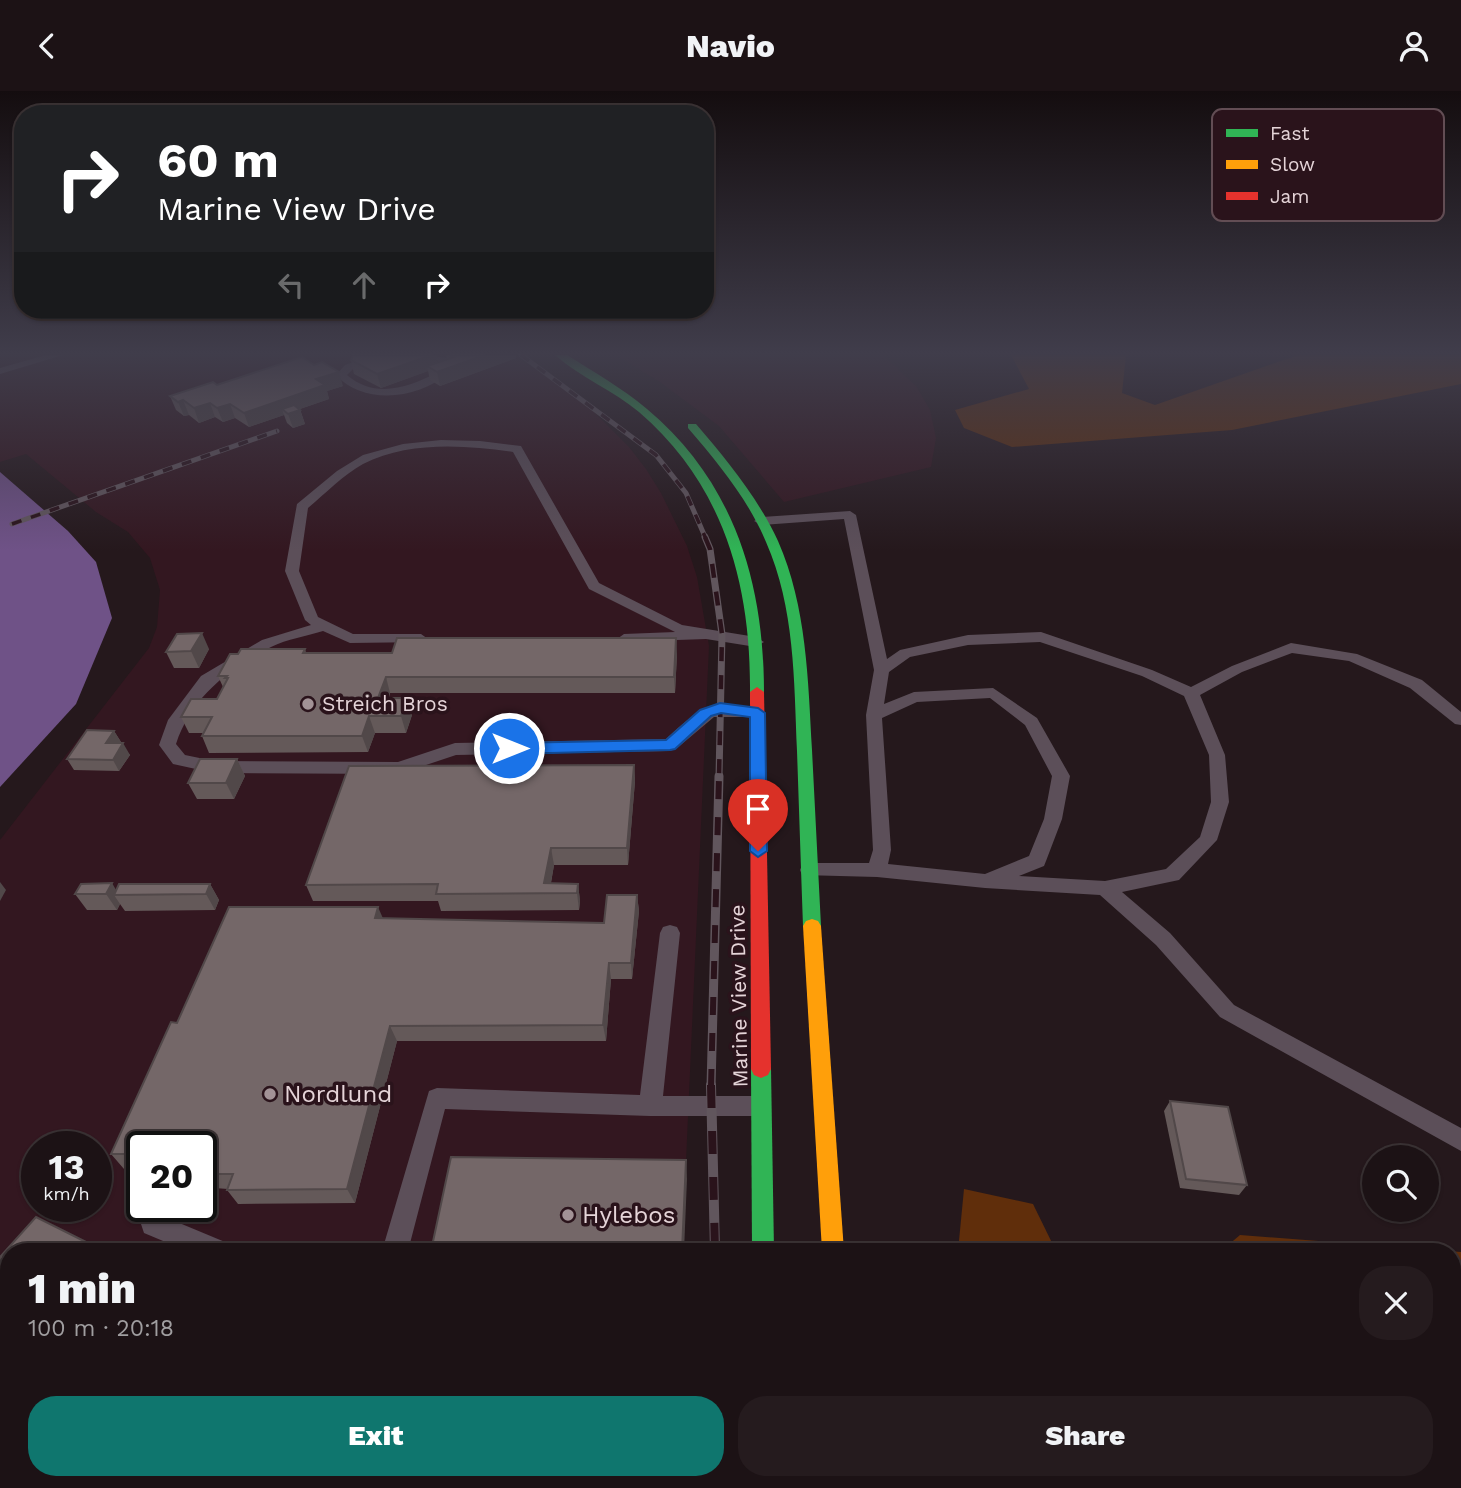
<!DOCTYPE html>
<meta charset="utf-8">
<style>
body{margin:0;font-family:"Work Sans",sans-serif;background:#251b1e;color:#f1f3f6;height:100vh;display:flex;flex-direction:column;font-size:26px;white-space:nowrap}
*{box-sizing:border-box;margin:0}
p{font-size:23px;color:#a09ea0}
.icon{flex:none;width:38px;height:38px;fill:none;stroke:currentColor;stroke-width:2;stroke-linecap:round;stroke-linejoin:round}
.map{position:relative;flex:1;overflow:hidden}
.side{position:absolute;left:0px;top:1152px;width:1461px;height:247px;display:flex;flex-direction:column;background:#1c1215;border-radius:28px 28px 0 0;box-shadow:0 2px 5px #0004,0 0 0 2px #3a3234}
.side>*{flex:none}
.hud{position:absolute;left:14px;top:14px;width:700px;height:214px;border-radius:28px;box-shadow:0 2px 5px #0004,0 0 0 2px #3a3234;background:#202124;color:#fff;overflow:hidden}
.controls{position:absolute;left:1362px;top:1054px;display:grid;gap:14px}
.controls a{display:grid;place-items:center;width:77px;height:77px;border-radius:50%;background:#1c1215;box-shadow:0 2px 5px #0004,0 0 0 2px #3a3234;font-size:35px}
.speed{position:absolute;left:21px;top:1040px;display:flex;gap:14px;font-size:35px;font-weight:700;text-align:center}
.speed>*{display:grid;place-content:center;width:91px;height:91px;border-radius:50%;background:#1c1215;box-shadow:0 2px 5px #0004,0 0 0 2px #3a3234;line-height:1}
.speed small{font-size:18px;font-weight:400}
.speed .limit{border:4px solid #111;border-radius:10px;background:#fff;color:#111}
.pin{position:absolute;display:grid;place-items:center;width:60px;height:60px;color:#fff;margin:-72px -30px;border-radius:50% 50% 50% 0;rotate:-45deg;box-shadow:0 0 7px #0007}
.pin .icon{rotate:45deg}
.me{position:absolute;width:77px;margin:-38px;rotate:90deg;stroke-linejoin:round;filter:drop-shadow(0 0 5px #0008)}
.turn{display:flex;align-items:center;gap:24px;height:147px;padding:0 28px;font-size:32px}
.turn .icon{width:91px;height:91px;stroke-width:2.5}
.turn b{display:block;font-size:49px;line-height:60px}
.lanes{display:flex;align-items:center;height:66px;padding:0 28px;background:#0003;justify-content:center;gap:35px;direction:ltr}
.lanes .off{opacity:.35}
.round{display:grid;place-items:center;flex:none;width:74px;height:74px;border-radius:28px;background:#251b1e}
.headline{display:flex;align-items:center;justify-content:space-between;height:119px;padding:0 28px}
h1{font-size:42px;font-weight:800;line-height:52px}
.action{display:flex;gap:14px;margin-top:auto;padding:14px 28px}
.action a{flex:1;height:80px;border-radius:28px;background:#0f766e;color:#fff;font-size:28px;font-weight:800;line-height:80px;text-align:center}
.action a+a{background:#251b1e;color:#f1f3f6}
header{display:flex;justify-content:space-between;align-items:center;height:91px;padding:0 28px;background:#1c1215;font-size:32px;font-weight:800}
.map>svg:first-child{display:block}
.built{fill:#331720;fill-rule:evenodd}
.green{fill:#602e0b}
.water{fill:#6f5287}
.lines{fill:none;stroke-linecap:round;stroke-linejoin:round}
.lane{fill:#5c4f59;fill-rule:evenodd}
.fast{fill:#30b455;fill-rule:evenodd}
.slow{fill:#ff9f0a;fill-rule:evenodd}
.jam{fill:#e5322d;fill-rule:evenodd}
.rail-far3-casing{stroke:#61565d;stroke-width:5}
.rail-far2-casing{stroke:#61565d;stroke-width:7}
.rail-far1-casing{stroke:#61565d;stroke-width:9}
.rail-casing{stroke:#61565d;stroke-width:10}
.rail-far3{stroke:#2a131b;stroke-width:3.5;stroke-dasharray:10;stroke-linecap:butt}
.rail-far2{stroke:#2a131b;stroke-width:4.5;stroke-dasharray:14;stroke-linecap:butt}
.rail-far1{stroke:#2a131b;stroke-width:6;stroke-dasharray:18;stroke-linecap:butt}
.rail{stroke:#2a131b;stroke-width:8;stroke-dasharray:23;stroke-linecap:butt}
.wall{fill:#645959}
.shaded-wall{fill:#514849}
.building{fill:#746768;stroke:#514849;stroke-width:2}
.route{fill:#1a73e8;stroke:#114b97;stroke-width:2}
.poi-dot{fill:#a29296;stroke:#2a131b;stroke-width:2.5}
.labels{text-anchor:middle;stroke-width:7;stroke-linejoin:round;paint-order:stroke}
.poi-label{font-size:21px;fill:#e5d4d8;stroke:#2a131b;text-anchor:start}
.street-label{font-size:21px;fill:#e5d4d8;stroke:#2a131b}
.near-poi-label{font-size:24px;fill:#e5d4d8;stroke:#2a131b;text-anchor:start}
.key{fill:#2a131b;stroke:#624d54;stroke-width:2}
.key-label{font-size:19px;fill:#e5d4d8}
</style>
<header><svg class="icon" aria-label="back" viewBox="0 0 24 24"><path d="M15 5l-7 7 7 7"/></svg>Navio<svg class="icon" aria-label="person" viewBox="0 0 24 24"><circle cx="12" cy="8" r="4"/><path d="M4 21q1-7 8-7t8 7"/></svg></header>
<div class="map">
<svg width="1461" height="1397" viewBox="0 0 1461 1397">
<rect width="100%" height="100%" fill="#25181c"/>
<!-- built -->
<g class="built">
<path d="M0,264H511L547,284L590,317L629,356L646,378L661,402L687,455L697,486L709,555L682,1160H9V1390H671V1397H0V749L149,557L157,536L160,499L150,467L128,441L96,421L26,363L0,371ZM37,1055H96V1115H37ZM142,1055H201V1115H142Z"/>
<polygon points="616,264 883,264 916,295 930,319 936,347 931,376 784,411 719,335 660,291"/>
</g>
<!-- green -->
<g class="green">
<polygon points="1011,264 1126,264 1122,302 1155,314 1298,264 1461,264 1461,293 1232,339 1012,356 964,337 955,319 1029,298"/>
<polygon points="964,1098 1033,1113 1056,1160 958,1160"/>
<polygon points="1240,1144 1461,1161 1461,1317 1453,1316 1452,1160 1221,1160"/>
<polygon points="930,1390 988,1390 992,1397 931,1397"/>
<polygon points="1063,1390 1366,1390 1371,1397 1068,1397"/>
</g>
<!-- water -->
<polygon class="water" points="0,381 68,440 96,471 112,527 76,613 0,696"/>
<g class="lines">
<!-- lane -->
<g class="lane">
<polygon points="46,264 63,264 0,283 0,277"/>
<path d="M374,264H389L353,278L347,284C375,308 408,297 438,281V270L428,264L447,267L448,282C419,308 364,315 336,284L345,274Z"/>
<path d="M441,349L480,350L521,355L599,492L682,534L756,546L764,551L756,556L706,548L619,551L617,548L624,543L675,541L589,498L513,361C465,354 408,350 363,373C343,384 326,402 308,417L299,480L318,526L353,543H421L428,548L426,551L350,552L323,540C307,545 287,548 271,556C229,577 191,607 176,653L185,664L214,670L398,671L455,652L666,648C693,623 706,611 745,615C753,616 760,616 765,622L763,626H714L676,658L670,660L456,664L399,683L214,682L173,673L159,654L168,629L201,585L262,549L311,534L305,529L285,480L297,413L337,380L363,364L403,353Z"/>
<path d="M850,420L856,424L887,568L900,559L968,544L1041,541L1152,579L1191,596L1232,575L1291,552L1357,563L1422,589L1461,621V634L1455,633L1410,597L1349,570L1292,562L1242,581L1200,604L1225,664L1229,711L1217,749L1179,789L1122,801L1170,842L1234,914L1461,1037V1060L1220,926L1156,854L1100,804L985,797L877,786L802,784L800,779L802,774L809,772H869L873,759L866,624L874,579L844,428L761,434L754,430L761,426ZM1040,551L1142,585L1184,605L1209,664L1211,711L1200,746L1166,778L1105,790L1019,785L1044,775L1046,770L1062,728L1070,685L1037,627L993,597L914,601L884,613L889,581L910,566L968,554ZM990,607L1025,634L1052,685L1044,728L1029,765L985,783L888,773L891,759L882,627L917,611Z"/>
<polygon points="670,834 677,836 680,842 663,1005 759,1005 767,1008 770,1015 767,1022 759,1025 650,1025 445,1018 408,1160 382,1160 429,1000 437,997 640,1004 660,842 663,836"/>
<polygon points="153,1121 225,1151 229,1160 187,1160 144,1142 141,1133 144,1124"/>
</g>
<!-- fast -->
<g class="fast">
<path d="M555,264H567C594,281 622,297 647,318C734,391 764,491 764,601L762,604L757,606L750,601C751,494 724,394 639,321C614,300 580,286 555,264Z"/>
<path d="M688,333H696C727,369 758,407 778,450C807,516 808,589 812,659C815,718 818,776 821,835L818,840L812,842L806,840L803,835C801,777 799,718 797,660C794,589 795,517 766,451C748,408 718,372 688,337Z"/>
<polygon points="761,969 768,972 771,978 774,1160 752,1160 751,978 754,972"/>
<rect x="752" y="1390" width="26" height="7"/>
<polygon points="834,1390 860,1390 861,1397 835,1397"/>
</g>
<!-- slow -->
<polygon class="slow" points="812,828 818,830 821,835 844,1160 822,1160 803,835 806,830"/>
<!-- jam -->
<polygon class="jam" points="757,596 764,601 771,978 768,984 761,987 754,984 751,978 750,601"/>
<!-- rail-far3 casing -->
<g class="rail-far3-casing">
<g id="rail-far3">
<polyline points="521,264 656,364 686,402 706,448"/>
<polyline points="12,433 277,340"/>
</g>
</g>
<!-- rail-far2 casing -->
<g class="rail-far2-casing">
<polyline id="rail-far2" points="705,446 710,458 722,543 719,686"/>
</g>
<!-- rail-far1 casing -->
<g class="rail-far1-casing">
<polyline id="rail-far1" points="711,996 719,685"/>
</g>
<!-- rail casing -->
<g class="rail-casing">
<g id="rail">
<polyline points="711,994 715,1160"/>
<polyline points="708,1390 708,1397"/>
</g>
</g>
<!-- rail-far3 -->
<use href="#rail-far3" class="rail-far3"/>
<!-- rail-far2 -->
<use href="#rail-far2" class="rail-far2"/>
<!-- rail-far1 -->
<use href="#rail-far1" class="rail-far1"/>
<!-- rail -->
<use href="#rail" class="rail"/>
</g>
<!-- wall -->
<g class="wall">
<polygon points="446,264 516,264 516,267 440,295 430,289 428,280 381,297 354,283 351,269 437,271 447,268"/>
<polygon points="217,294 343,295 327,300 329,308 300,318 305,333 293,337 287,332 284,324 249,336 235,327 223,331 215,326 199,332 189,324 184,325 176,319 170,305"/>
<polygon points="209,558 199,577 174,577 166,561"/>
<polygon points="305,558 306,562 677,563 675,602 390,602 389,607 412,624 406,642 375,642 368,661 209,662 202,645 203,642 189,642 181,626 217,608 223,596 218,585"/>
<polygon points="114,640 121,651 119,652 130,664 119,680 74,679 67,668"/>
<polygon points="237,668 245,685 234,708 197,708 188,692"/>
<polygon points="634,674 635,690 628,774 554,774 551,792 578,793 580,810 579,819 441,820 438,810 313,810 306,794"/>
<polygon points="210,793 219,809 215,819 125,820 120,813 117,819 87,819 75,803"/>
<polygon points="637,804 639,820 632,888 611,888 606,950 397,950 355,1112 238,1113 227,1099 228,1098 214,1097 202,1083 204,1078 201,1078 201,1055 142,1055 142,1078 124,1078 111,1063 177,932 383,828 604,832"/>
<polygon points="1170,1010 1247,1094 1239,1104 1180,1097 1164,1020"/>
</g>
<!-- shaded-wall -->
<g class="shaded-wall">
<polygon points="432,264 436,264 438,277 427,275 428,280 381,297 377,283"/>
<polygon points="485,264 516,264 516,267 440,295 437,281"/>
<polygon points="339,281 343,295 327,300 329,308 288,322 282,318 284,324 249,336 244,322 316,288"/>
<polygon points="183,309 189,324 184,325 178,311"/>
<polygon points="210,312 215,326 199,332 194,317"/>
<polygon points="230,313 235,327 223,331 217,317"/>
<polygon points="300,319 305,333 293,337 288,323"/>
<polygon points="202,542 209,558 199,577 191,560"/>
<polygon points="676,547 677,563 675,602 674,586"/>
<polygon points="386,586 390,602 383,623 378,607"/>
<polygon points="407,607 412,624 406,642 401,625"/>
<polygon points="369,625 375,642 368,661 362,645"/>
<polygon points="114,640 121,651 112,663 106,652"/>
<polygon points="123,652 130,664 119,680 113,669"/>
<polygon points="237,668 245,685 234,708 226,692"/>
<polygon points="634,674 635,690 628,774 627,757"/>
<polygon points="551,757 554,774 549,802 544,792"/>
<polygon points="0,791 6,799 0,810"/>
<polygon points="112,792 119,804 114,804 120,813 117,819 106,803"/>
<polygon points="210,793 219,809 215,819 206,803"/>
<polygon points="578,793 580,810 579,819 577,802"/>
<polygon points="637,804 639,820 632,888 631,872"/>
<polygon points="378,816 385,832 375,827"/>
<polygon points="609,872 611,888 606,950 603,934"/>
<polygon points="390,935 397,950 355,1112 347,1098"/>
<polygon points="686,1069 687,1088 684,1160 682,1160"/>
</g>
<!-- building -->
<g class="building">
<polygon points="353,264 432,264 377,283 351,269"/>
<polygon points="450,264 485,264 437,281 427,275 454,266"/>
<polygon points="302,266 314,274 322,271 339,281 316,288 325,294 244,322 230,313 217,317 210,312 194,317 183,309 178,311 170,305 213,291 217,294"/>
<polygon points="294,314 300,319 288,323 282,318"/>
<polygon points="202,542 191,560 166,561 177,543"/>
<polygon points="397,547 676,547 674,586 386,586 378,607 407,607 401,625 369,625 362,645 202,645 212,626 181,626 191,608 217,608 228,587 225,587 227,585 218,585 230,563 238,563 241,558 305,558 303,562 392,562"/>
<polygon points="87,639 114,640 106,652 123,652 113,669 67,668"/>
<polygon points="200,668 237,668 226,692 188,692"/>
<polygon points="634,674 627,757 551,757 544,792 578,793 577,802 436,803 438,793 306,794 349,675"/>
<polygon points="112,792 106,803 75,803 81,793"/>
<polygon points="119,793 210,793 206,803 114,804"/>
<polygon points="607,804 637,804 631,872 609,872 603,934 390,935 347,1098 227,1099 233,1083 202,1083 210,1063 201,1063 201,1055 142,1055 142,1063 111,1063 171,931 177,932 229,816 378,816 375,827 604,832"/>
<polygon points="1170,1010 1228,1016 1247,1094 1186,1088"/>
<polygon points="451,1066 686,1069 682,1160 431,1160"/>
<polygon points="36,1126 104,1160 9,1160 9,1390 560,1390 575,1397 0,1397 0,1166"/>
</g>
<!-- sky -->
<linearGradient id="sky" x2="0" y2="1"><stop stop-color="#140d0f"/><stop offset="0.57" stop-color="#403d4b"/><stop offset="1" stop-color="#403d4b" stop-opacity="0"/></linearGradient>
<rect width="1461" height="460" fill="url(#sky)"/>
<!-- route -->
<polygon class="route" points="720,612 758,617 765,622 767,760 758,766 750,760 750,626 721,622 711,625 675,658 670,659 509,663 501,657 509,652 666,649 700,619"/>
<!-- markers -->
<g class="poi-dot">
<circle cx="308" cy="613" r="7"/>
<circle cx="270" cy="1003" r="7"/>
<circle cx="568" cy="1124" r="7"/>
</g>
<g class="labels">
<!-- poi labels -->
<g class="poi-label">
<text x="322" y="620">Streich Bros</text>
</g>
<!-- street labels -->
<g class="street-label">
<text transform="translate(739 905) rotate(-91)" y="7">Marine View Drive</text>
</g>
<!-- near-poi labels -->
<g class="near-poi-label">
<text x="284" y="1011">Nordlund</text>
<text x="582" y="1132">Hylebos</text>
</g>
</g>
<!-- legend -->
<rect x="1212" y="18" width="232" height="112" rx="10" class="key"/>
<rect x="1226" y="38" width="32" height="8" fill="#30b455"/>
<rect x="1226" y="69" width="32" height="9" fill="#ff9f0a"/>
<rect x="1226" y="101" width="32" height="8" fill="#e5322d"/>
<g class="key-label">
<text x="1270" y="49">Fast</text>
<text x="1270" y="80">Slow</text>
<text x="1270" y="112">Jam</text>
</g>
</svg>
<div class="controls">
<a><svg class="icon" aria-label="search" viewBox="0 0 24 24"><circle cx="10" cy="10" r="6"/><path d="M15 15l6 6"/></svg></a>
</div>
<div class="speed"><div>13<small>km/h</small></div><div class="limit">20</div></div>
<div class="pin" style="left:758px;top:760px;background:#d93025"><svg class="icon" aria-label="arrive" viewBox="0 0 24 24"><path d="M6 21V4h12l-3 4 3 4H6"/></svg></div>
<svg class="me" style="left:509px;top:657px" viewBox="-20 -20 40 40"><circle r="17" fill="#1a73e8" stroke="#fff" stroke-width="3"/><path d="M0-11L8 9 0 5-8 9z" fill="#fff"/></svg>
<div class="hud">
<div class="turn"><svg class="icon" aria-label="right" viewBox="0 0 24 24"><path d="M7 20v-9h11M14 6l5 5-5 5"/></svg><div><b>60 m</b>Marine View Drive</div></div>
<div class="lanes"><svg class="icon off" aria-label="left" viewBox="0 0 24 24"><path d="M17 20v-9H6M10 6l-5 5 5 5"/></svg><svg class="icon off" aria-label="ahead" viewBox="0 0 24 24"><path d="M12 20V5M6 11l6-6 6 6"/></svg><svg class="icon" aria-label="right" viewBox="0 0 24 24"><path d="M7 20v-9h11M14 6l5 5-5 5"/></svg></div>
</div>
<section class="side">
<div class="headline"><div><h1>1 min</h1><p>100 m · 20:18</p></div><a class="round"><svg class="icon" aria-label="close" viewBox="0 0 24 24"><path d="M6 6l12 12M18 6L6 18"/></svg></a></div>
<div class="action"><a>Exit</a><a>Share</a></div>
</section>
</div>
